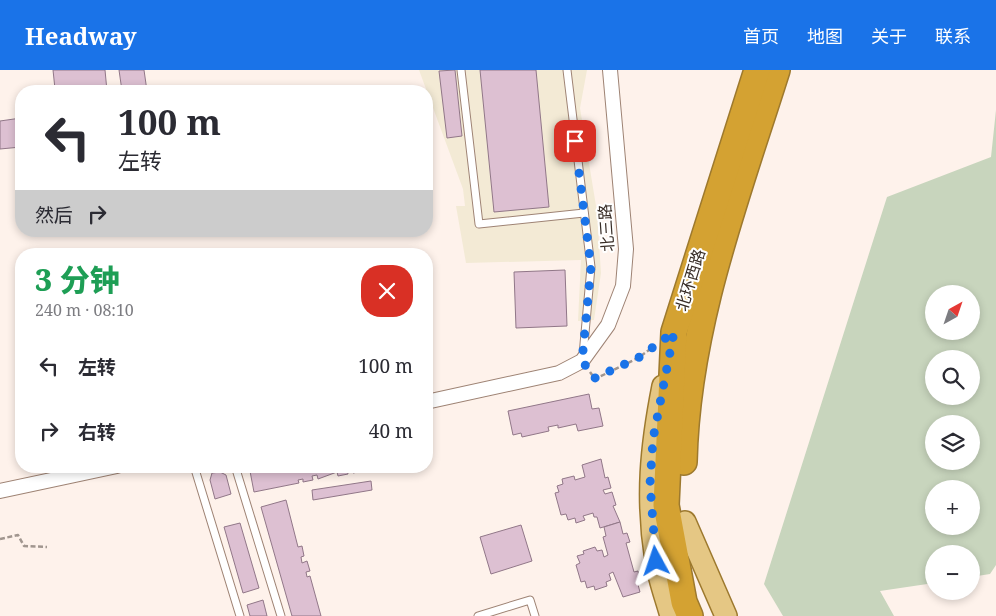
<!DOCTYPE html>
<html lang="zh">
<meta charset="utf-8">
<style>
body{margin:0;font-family:"Noto Serif","Noto Sans SC",serif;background:#f2f2f3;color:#2b2b33;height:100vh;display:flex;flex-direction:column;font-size:19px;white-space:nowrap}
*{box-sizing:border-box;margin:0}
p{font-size:16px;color:#7c7c81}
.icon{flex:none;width:28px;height:28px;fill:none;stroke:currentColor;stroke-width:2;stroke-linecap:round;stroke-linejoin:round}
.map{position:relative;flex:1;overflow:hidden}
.sheet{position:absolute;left:15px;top:178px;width:418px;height:225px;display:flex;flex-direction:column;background:#fff;border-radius:20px;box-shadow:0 2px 8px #0003}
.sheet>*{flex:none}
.hud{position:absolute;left:15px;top:15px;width:418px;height:152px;border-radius:20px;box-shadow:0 2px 8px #0003;background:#fff;color:#2b2b33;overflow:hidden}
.needle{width:32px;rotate:40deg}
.buttons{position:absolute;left:925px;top:215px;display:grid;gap:10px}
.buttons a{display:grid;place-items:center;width:55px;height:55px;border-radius:50%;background:#fff;box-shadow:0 2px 8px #0003;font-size:25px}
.pin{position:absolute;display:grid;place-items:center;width:42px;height:42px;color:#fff;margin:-21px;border-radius:10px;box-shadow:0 2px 8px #0006}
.me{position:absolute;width:55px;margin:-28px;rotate:355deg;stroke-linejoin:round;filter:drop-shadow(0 0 4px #0008)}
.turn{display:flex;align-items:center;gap:18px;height:105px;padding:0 20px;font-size:22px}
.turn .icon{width:65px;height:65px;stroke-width:2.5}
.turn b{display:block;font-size:35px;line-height:42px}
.then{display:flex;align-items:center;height:48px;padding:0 20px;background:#0003;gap:10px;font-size:19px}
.round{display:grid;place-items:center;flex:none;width:52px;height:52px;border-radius:20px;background:#f2f2f3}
.headline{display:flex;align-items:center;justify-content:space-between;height:85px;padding:0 20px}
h1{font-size:30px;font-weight:800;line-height:38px;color:#1e9e55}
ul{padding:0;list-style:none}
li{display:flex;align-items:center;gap:15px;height:65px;padding:0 20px}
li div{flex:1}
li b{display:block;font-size:19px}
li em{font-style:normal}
header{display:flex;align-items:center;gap:30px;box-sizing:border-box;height:70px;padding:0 25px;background:#1a73e8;color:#fff}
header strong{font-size:24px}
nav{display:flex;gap:28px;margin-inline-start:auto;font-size:18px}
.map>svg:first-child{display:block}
.commercial{fill:#f3ead5}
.green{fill:#c8d5bd;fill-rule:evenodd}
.building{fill:#ddc0d2;stroke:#917788}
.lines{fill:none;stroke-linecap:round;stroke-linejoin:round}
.lane-casing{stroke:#9e8374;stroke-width:9}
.street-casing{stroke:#9e8374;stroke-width:16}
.primary-casing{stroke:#9d792e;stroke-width:24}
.highway-casing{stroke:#9d792e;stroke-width:28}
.path{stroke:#a1968f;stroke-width:2.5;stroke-dasharray:5 2.5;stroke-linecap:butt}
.lane{stroke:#fff;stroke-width:7}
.street{stroke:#fff;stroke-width:14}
.primary{stroke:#e5c784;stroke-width:21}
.highway{stroke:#d4a232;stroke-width:25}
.route{stroke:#1a73e8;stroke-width:9;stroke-dasharray:0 16.2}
.labels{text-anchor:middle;stroke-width:4;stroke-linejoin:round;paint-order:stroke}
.street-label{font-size:16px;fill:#382d27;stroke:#fff}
</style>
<header>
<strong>Headway</strong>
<nav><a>首页</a><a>地图</a><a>关于</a><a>联系</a></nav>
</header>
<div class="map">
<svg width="996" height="546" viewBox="0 0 996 546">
<rect width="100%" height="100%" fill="#fef2eb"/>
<!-- commercial -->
<polygon class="commercial" points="419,0 587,0 580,38 597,142 601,203 594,250 578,251 581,190 466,193 456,136 465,136 463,119"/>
<!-- green -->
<path class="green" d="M996,40V495L990,504L971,507V484H934V513L880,521L894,546H783L764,514L887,127L991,87ZM934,224H971V261H934ZM934,289H971V326H934ZM934,354H971V391H934ZM934,419H971V456H934Z"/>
<!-- building -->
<g class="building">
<polygon points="53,0 105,0 107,21 47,21 55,19"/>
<polygon points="119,0 144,0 147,21 122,21"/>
<polygon points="455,0 462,66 447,68 439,1"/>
<polygon points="480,0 536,0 549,137 494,142"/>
<polygon points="21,48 21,77 0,79 0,51"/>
<polygon points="565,200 567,256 516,258 514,202"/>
<polygon points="589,324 592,339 599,338 603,356 578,361 576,354 558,358 558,355 548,357 549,361 522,367 521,363 513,365 508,341"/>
<polygon points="601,389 605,408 608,407 611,418 603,420 605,424 612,422 616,435 613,436 620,452 600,458 597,447 594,447 593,443 583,446 585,450 576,453 575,448 568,450 566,444 561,445 555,423 559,422 557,416 563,414 562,409 574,406 575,410 585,407 582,395"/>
<polygon points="249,396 367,396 362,397 363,401 353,403 352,398 347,399 348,404 338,406 337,402 318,409 317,405 312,406 313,410 303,412 303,409 298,410 299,413 254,422"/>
<polygon points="220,402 226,405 231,424 215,429 210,410 212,403"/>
<polygon points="371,411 372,420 313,430 312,420"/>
<polygon points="286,430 298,477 302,476 304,486 301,487 302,493 307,491 310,501 306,502 307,507 310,506 321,546 292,546 261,437"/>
<polygon points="620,452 623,464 627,463 630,472 626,473 634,502 638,501 640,510 637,511 640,522 623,527 613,502 609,504 611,510 606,512 607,516 595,520 594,516 587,518 585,511 581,512 576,495 580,493 577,486 584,484 583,481 595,477 597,481 602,480 604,487 608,485 603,467 606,466 604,457"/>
<polygon points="240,453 259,518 243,523 224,457"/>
<polygon points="521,455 532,491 491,504 480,467"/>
<polygon points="263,530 267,546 250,546 247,535"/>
</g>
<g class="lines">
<!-- lane casing -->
<g class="lane-casing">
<g id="lane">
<polyline points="461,0 479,154 584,143"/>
<polyline points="567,0 591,197 583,285"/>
<polyline points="194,396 240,546"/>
<polyline points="235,396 281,546"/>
<polyline points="478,546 530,530 535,546"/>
</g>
</g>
<!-- street casing -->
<g class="street-casing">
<g id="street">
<polyline points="426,332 559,303 582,291 608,255 623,216 626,179 610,0"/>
<polyline points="0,421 117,396"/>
</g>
</g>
<!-- primary casing -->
<g class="primary-casing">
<g id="primary">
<path d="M663,316C651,377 646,428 656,491C659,509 666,528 671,546"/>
<polyline points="685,452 726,546"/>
</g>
</g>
<!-- highway casing -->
<g class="highway-casing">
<g id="highway">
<path d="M684,392C687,256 737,127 777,0"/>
<polyline points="690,546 684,532 666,435 674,262 757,0"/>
</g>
</g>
<!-- path -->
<g class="path">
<polyline points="590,302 595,309 638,288 653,277"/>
<polyline points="0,469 18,465 24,476 47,477"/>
</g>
<!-- lane -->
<use href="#lane" class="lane"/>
<!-- street -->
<use href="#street" class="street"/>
<!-- primary -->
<use href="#primary" class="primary"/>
<!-- highway -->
<use href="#highway" class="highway"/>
</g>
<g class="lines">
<!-- route -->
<polyline class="route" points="575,71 591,197 582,291 595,308 638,288 674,262 653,369 650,414 656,491"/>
</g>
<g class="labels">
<!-- street labels -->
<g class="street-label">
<text transform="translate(606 158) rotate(-94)" y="6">北三路</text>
<text transform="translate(690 210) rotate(-73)" y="6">北环西路</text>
</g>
</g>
</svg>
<div class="buttons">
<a><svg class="needle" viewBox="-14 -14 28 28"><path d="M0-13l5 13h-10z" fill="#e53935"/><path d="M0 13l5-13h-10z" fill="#7c7c81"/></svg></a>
<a><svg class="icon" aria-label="search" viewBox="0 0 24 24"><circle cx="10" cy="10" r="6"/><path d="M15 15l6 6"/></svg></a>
<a><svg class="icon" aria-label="layers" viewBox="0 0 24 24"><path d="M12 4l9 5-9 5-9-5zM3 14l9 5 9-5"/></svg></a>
<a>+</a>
<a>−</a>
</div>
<div class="pin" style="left:575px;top:71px;background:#d93025"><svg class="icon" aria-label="arrive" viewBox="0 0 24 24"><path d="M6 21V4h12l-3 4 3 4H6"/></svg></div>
<svg class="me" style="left:656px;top:491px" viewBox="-20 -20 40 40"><path d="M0-17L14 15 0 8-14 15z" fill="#1a73e8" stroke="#fff" stroke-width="4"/></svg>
<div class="hud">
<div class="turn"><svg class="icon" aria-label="left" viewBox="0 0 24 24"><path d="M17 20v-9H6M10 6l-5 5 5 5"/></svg><div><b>100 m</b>左转</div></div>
<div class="then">然后<svg class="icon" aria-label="right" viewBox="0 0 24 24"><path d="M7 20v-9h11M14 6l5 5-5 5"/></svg></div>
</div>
<section class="sheet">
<div class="headline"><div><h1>3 分钟</h1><p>240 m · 08:10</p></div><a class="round" style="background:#d93025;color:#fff"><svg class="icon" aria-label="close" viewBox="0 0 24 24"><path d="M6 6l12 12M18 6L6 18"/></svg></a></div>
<ul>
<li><svg class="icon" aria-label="left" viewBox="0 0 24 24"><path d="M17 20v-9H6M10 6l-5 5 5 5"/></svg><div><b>左转</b></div><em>100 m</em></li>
<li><svg class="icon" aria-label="right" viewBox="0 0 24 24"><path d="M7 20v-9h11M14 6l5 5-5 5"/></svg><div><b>右转</b></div><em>40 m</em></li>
</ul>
</section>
</div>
